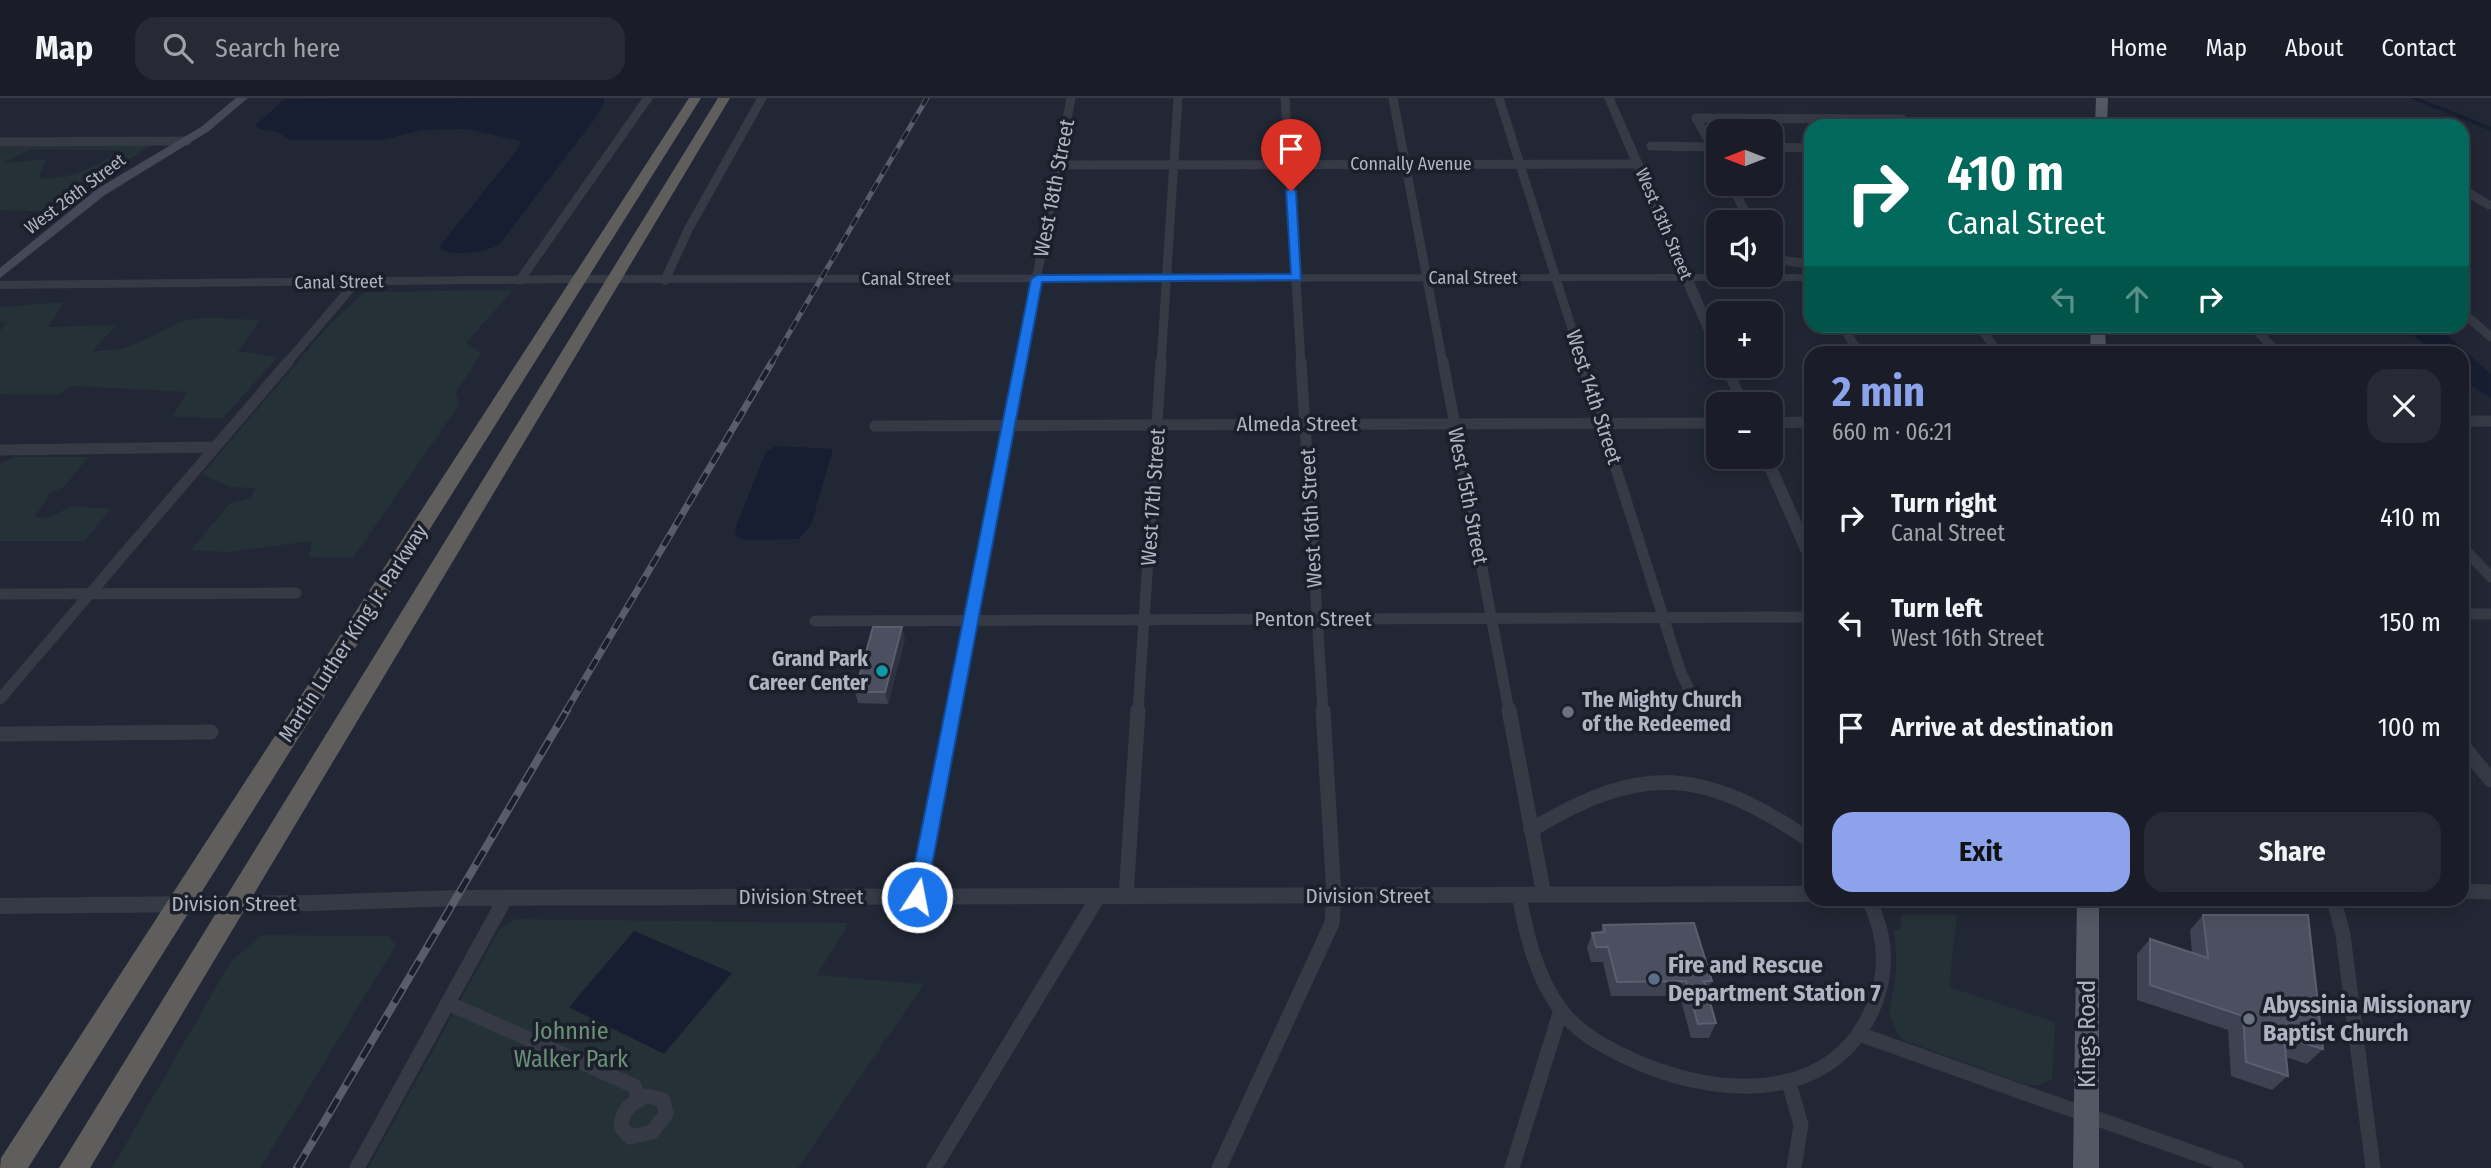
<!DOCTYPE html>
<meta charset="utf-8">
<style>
body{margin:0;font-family:"Fira Sans Condensed",sans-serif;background:#272a34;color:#f1f3f6;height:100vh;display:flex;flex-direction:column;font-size:26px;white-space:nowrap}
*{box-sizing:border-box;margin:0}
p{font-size:23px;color:#9fa2a8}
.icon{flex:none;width:38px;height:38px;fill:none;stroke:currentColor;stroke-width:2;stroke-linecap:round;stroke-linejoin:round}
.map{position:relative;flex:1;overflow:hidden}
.sheet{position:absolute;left:1804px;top:248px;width:665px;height:560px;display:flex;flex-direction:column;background:#1a1d28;border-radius:21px;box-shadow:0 4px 18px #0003,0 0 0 2px #383b45}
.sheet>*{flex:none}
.hud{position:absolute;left:1804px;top:21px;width:665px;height:214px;border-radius:21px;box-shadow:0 4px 18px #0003,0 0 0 2px #383b45;background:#00695c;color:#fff;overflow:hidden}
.needle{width:46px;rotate:270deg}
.fabs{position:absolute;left:1706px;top:21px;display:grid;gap:14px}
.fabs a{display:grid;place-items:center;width:77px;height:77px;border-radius:14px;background:#1a1d28;box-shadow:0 4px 18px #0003,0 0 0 2px #383b45;font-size:35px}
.pin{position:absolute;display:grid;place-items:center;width:60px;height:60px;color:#fff;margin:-72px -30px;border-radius:50% 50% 50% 0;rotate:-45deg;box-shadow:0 0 7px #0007}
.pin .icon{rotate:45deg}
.me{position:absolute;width:77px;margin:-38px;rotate:11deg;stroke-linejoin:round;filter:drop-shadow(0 0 5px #0008)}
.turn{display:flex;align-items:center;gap:24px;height:147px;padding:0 28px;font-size:32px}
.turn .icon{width:91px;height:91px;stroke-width:2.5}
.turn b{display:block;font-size:49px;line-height:60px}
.lanes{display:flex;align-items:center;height:66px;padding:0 28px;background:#0003;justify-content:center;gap:35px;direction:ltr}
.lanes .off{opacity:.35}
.round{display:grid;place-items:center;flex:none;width:74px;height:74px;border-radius:21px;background:#272a34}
.head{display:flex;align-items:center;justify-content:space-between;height:119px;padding:0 28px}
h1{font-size:42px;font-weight:700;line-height:52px;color:#8ca2eb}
.action{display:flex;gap:14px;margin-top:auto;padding:14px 28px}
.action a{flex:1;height:80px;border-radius:21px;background:#8ca2eb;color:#111;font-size:28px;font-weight:700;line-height:80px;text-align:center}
.action a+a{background:#272a34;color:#f1f3f6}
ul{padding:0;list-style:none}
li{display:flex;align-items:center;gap:21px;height:105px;padding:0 28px}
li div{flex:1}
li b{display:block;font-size:26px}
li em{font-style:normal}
header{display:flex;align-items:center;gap:42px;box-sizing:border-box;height:98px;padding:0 35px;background:#1a1d28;border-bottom:2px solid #383b45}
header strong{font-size:33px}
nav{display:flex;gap:38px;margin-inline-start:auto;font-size:24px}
.search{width:490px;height:63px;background:#272a34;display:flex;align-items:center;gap:18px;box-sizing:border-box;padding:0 24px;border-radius:21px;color:#9fa2a8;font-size:26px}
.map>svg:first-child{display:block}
.green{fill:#243136;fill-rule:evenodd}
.water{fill:#171e31}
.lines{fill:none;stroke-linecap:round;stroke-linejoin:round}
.stream{stroke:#171e31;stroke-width:3.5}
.minor-far2{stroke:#353a45;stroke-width:9}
.minor-far1{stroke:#353a45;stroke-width:11}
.minor{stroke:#353a45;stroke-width:15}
.tertiary{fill:#353a45;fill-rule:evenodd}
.secondary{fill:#444858;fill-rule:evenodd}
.primary{fill:#535865;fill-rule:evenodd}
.trunk{fill:#5f5e5c;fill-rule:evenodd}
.rail-far2-casing{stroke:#585d6c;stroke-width:5}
.rail-far1-casing{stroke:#585d6c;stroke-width:7}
.rail-casing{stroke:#585d6c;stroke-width:8}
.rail-far2{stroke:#1b1f2a;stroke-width:3.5;stroke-dasharray:10;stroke-linecap:butt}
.rail-far1{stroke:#1b1f2a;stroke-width:4.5;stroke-dasharray:12;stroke-linecap:butt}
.rail{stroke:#1b1f2a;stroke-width:5;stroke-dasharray:16;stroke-linecap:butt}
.wall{fill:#3e4353}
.shaded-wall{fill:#2d3342}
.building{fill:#4a505f;stroke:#5a5f6f;stroke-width:2}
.route{fill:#1a73e8;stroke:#114b97;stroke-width:2}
.culture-dot{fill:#0f9aa8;stroke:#1b1f2a;stroke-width:2.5}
.worship-dot{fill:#6b7280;stroke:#1b1f2a;stroke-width:2.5}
.service-dot{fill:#5c6f8a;stroke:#1b1f2a;stroke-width:2.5}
.labels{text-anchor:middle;stroke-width:7;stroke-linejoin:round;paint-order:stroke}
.far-street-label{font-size:18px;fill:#b0b4c2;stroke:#1b1f2a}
.street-label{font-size:21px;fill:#b0b4c2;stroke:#1b1f2a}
.poi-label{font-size:21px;font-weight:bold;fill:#b0b4c2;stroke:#1b1f2a;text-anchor:end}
.near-poi-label{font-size:24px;font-weight:bold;fill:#b0b4c2;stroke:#1b1f2a;text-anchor:start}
.near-park-label{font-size:24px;fill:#6a9078;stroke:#1b1f2a}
.near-street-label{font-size:24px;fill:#b0b4c2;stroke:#1b1f2a}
</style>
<header>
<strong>Map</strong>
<div class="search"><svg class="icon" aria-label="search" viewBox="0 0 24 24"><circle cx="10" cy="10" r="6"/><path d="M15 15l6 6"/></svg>Search here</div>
<nav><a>Home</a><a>Map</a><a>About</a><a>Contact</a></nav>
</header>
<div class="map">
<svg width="2491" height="1070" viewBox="0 0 2491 1070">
<rect width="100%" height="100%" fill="#222735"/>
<!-- green -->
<g class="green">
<path d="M152,46L53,114L0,112V49ZM30,52H120C94,71 71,80 39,81L46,61L3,65Z"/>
<polygon points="513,192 466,245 481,255 456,295 459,307 353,460 309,459 312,443 228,454 191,452 230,405 250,400 255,390 229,389 202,376 329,227 365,194"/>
<path d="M64,204L48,229L117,227L92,253C136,254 147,238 184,223C199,217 241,222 260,222L238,253L278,259L223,320L172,319L187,294L72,288L57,297L0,296V233L6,224L0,223V209Z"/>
<polygon points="12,359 88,359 65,388 50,395 34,420 52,419 70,408 111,411 84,443 0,443 0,366"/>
<path d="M1901,817H1957L1949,889L2055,924L2052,981L2040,987H2027L1903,942C1880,914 1894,903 1896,872C1897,859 1895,845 1894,832H1901Z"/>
<polygon points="515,821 849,825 817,877 924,886 798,1070 368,1070 499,832"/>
<polygon points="262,837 388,838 396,847 260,1070 112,1070 231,863"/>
</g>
<!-- water -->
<g class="water">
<path d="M603,0L605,4L593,23L500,146C488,154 449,160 439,149L518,51L520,44L517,42L467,31L422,32L381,42H290L277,34L259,31L256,27L282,3L288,1Z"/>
<polygon points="2403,228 2437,228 2491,276 2491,300 2462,282 2462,256 2434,255"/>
<polygon points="776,348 833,351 811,427 799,441 744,442 738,439 735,433 738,423 766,354"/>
<polygon points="634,833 732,875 664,956 569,909"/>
</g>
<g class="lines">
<!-- stream -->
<polyline class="stream" points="2414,0 2491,31"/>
<!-- minor-far2 -->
<g class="minor-far2">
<polyline points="1285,0 1301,266"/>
<polyline points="1393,0 1443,266"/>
<polyline points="1499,0 1583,266"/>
<polyline points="0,44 187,43"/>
<polyline points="1651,48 1715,49"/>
<polyline points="1771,49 1811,50"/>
<polyline points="1718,59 1696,20 1902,21 1907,28"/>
<polyline points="1058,67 1638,66"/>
<polyline points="1731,86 1750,124"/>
<polyline points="2462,91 2489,107"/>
<polyline points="1771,161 1811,166"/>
<polyline points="520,182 648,0"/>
<polyline points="665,182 689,130 762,0"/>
<polyline points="2462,214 2491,239"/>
<polyline points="1843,228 1859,256"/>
<polyline points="1979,228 1999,256"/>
<polyline points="2252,228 2279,256"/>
<polyline points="286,266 356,184"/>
<polyline points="1020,266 1071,0"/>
<polyline points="1161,266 1178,0"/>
</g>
<!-- minor-far1 -->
<g class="minor-far1">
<polyline points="1301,264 1323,613"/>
<polyline points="1443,264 1509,613"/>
<polyline points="1582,264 1681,575 1692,597"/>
<polyline points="2462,323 2491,323"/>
<polyline points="1771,325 1811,324"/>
<polyline points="875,328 1718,325"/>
<polyline points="0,352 214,349"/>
<polyline points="2462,449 2491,479"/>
<polyline points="0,496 296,495"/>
<polyline points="2462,516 2491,516"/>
<polyline points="815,523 1811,519"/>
<polyline points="0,601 288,264"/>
<polyline points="953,613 1020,264"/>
<polyline points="1138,613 1161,264"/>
</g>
<!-- minor -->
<g class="minor">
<polyline points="1509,612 1544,797"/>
<polyline points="0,636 211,634"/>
<polyline points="2462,647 2491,682"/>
<path d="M1531,732C1644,664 1703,670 1811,743"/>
<polyline points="2462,793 2491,794"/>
<path d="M1519,797C1526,836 1536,878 1560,911C1576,933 1601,947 1624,958C1707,999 1830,1011 1873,910C1889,873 1886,837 1869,802"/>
<polyline points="917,799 953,612"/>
<polyline points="1126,799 1138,612"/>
<polyline points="2334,802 2343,837 2373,1070"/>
<polyline points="448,905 634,988 639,1000"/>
<polyline points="1862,937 2236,1070"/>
<polyline points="1789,985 1801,1027 1794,1070"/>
<path d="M648,998L663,1002L666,1016L652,1034L630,1039L621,1029C622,1012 632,1003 648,998Z"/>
<polyline points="357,1070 505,801"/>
<polyline points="934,1070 1098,799"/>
<polyline points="1219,1070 1332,825 1334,798 1323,612"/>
<polyline points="1512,1070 1561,912"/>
</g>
<!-- tertiary -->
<g class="tertiary">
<polygon points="1604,0 1614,0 1691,176 1811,176 1811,183 1694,183 1718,239 1718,256 1712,252 1682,183 579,185 0,191 0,183 579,177 1679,176"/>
<polygon points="1720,268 1732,268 1749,306 1737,306"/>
<polygon points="1771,356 1811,445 1811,466 1804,461 1759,359 1771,359"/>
<polygon points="1811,788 1811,802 1818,802 1811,804 456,808 311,813 0,816 0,800 311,797 456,792"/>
</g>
<!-- secondary -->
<polygon class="secondary" points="236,0 248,0 209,33 105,97 0,180 0,170 97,91 201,29"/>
<!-- primary -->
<g class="primary">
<polygon points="2096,0 2108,0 2107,28 2095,28"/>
<polygon points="2091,228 2105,228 2106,256 2090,256"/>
<polygon points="2077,802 2099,802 2099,1070 2073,1070"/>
</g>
<!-- trunk -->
<g class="trunk">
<polygon points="689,0 701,0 28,1070 0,1070 1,1060"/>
<polygon points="718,0 730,0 90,1070 59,1070"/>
</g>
<!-- rail-far2 casing -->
<g class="rail-far2-casing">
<polyline id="rail-far2" points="771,266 927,0"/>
</g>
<!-- rail-far1 casing -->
<g class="rail-far1-casing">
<polyline id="rail-far1" points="566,613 772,264"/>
</g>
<!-- rail casing -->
<g class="rail-casing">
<polyline id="rail" points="297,1070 567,612"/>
</g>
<!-- rail-far2 -->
<use href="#rail-far2" class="rail-far2"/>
<!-- rail-far1 -->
<use href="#rail-far1" class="rail-far1"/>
<!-- rail -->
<use href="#rail" class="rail"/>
</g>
<!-- wall -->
<g class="wall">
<polygon points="905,541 888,606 858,605 855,594"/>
<polygon points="2203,817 2323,951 2307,966 2286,959 2288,978 2272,992 2231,978 2228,932 2137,902 2137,856 2150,841 2192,855 2190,832"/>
<polygon points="1603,827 1712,883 1707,894 1716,925 1709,940 1691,940 1680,898 1611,898 1603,864 1591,864 1587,850 1592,835 1600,835"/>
</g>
<!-- shaded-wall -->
<polygon class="shaded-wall" points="902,529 905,541 888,606 885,594"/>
<!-- building -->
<g class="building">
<polygon points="873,529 902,529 885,594 855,594"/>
<polygon points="2203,817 2308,817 2323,951 2284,939 2288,978 2246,964 2243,918 2150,887 2150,841 2208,860"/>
<polygon points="1694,825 1712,883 1704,883 1716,925 1698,926 1686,883 1617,884 1608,849 1596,849 1592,835 1605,834 1603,827"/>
</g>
<!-- route -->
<polygon class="route" points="1291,90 1296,93 1301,182 1042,184 926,799 924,804 910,804 908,799 1031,181 1037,177 1291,176 1286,93"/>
<!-- markers -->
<circle class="culture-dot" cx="882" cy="573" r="7"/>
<g class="worship-dot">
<circle cx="1568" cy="614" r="7"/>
<circle cx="2249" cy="921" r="7"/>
</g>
<circle class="service-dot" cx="1654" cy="881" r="7"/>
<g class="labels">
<!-- far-street labels -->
<g class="far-street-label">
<text x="1411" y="72">Connally Avenue</text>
<text transform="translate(75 96) rotate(-37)" y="6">West 26th Street</text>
<text transform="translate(1664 126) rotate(67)" y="6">West 13th Street</text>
<text x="1473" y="186">Canal Street</text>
<text x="906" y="187">Canal Street</text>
<text transform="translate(339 184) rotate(-1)" y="6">Canal Street</text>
</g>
<!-- street labels -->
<g class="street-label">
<text transform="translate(1054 90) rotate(-79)" y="7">West 18th Street</text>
<text transform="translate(1594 299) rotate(72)" y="7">West 14th Street</text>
<text x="1297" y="333">Almeda Street</text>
<text transform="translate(1468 398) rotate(79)" y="7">West 15th Street</text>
<text transform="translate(1153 399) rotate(-86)" y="7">West 17th Street</text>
<text transform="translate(1311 420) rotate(-93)" y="7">West 16th Street</text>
<text x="1313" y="528">Penton Street</text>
<text transform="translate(353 535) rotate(-57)" y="7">Martin Luther King Jr. Parkway</text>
<text x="1368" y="805">Division Street</text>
<text x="801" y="806">Division Street</text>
<text x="234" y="813">Division Street</text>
</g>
<!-- poi labels -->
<g class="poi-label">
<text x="868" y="568">Grand Park<tspan x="868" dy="24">Career Center</tspan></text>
<text x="1582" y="609" text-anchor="start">The Mighty Church<tspan x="1582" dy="24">of the Redeemed</tspan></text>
</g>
<!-- near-poi labels -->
<g class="near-poi-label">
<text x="1668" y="875">Fire and Rescue<tspan x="1668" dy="28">Department Station 7</tspan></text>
<text x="2263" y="915">Abyssinia Missionary<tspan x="2263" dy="28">Baptist Church</tspan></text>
</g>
<!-- near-park labels -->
<g class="near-park-label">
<text x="571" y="941">Johnnie<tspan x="571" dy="28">Walker Park</tspan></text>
</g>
<!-- near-street labels -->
<g class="near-street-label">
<text transform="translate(2087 936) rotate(-90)" y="8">Kings Road</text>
</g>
</g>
</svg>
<div class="fabs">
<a><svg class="needle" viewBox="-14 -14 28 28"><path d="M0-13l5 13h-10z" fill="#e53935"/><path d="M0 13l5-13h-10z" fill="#9fa2a8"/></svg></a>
<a><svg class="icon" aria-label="sound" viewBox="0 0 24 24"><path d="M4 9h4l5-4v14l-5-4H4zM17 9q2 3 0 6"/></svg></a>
<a>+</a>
<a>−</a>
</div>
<div class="pin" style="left:1291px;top:93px;background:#d93025"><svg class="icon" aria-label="arrive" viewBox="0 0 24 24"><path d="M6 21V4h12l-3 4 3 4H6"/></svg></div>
<svg class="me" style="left:917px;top:799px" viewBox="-20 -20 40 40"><circle r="17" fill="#1a73e8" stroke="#fff" stroke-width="3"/><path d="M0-11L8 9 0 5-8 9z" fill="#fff"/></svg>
<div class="hud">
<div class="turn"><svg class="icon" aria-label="right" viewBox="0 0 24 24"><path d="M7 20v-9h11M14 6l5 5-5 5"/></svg><div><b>410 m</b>Canal Street</div></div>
<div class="lanes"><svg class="icon off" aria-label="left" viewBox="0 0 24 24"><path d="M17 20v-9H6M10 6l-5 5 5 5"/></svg><svg class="icon off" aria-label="ahead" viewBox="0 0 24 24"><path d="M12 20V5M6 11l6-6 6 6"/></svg><svg class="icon" aria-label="right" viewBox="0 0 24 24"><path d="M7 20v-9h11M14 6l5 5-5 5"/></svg></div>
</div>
<section class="sheet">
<div class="head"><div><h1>2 min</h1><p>660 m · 06:21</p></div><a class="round"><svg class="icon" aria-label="close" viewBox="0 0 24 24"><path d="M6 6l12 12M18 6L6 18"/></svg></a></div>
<ul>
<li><svg class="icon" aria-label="right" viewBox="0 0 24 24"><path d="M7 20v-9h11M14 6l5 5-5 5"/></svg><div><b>Turn right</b><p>Canal Street</p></div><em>410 m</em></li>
<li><svg class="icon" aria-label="left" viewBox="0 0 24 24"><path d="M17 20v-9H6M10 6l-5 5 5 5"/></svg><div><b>Turn left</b><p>West 16th Street</p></div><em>150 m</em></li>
<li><svg class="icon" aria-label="arrive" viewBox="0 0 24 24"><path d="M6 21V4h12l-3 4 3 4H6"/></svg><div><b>Arrive at destination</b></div><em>100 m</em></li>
</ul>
<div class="action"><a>Exit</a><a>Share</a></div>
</section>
</div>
